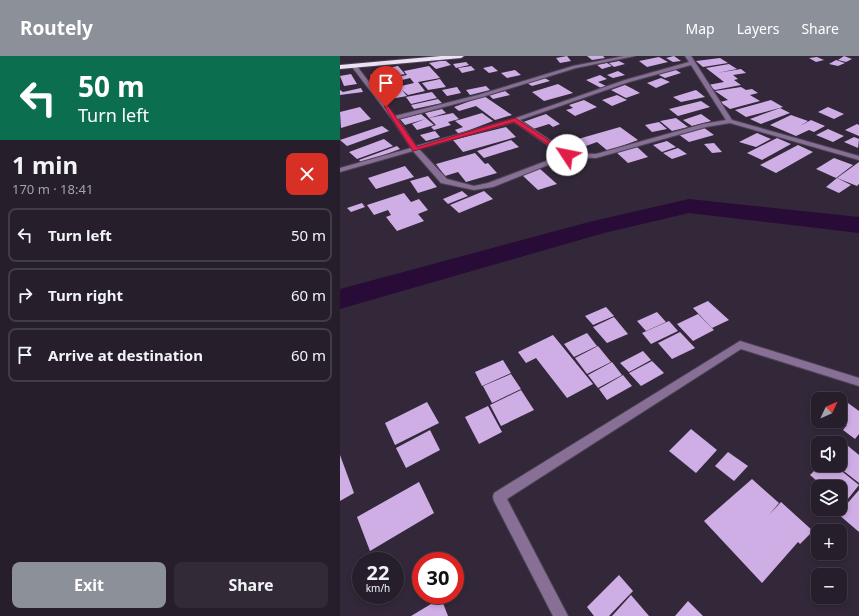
<!DOCTYPE html>
<meta charset="utf-8">
<style>
body{margin:0;font-family:"Noto Sans",sans-serif;background:#322b37;color:#f1f3f6;height:100vh;display:flex;flex-direction:column;font-size:15px;white-space:nowrap}
*{box-sizing:border-box;margin:0}
p{font-size:13px;color:#a4a2a9}
.icon{flex:none;width:22px;height:22px;fill:none;stroke:currentColor;stroke-width:2;stroke-linecap:round;stroke-linejoin:round}
.map{position:relative;flex:1;overflow:hidden}
.details{display:flex;flex-direction:column;background:#261e2b;width:340px}
.details>*{flex:none}
.top-card{background:#0b6e4f;color:#fff;overflow:hidden}
.needle{width:26px;rotate:46deg}
.controls{position:absolute;left:471px;top:336px;display:grid;gap:8px}
.controls a{display:grid;place-items:center;width:36px;height:36px;border-radius:8px;background:#261e2b;box-shadow:0 2px 6px #0003,0 0 0 1px #423c47;font-size:20px}
.speed{position:absolute;left:12px;top:496px;display:flex;gap:8px;font-size:20px;font-weight:700;text-align:center}
.speed>*{display:grid;place-content:center;width:52px;height:52px;border-radius:50%;background:#261e2b;box-shadow:0 2px 6px #0003,0 0 0 1px #423c47;line-height:1}
.speed small{font-size:10px;font-weight:400}
.speed .limit{border:6px solid #d22;background:#fff;color:#111}
.pin{position:absolute;display:grid;place-items:center;width:34px;height:34px;color:#fff;margin:-41px -17px;border-radius:50% 50% 50% 0;rotate:-45deg;box-shadow:0 0 4px #0007}
.pin .icon{rotate:45deg}
.me{position:absolute;width:44px;margin:-22px;rotate:304deg;stroke-linejoin:round;filter:drop-shadow(0 0 3px #0008)}
.turn{display:flex;align-items:center;gap:14px;height:84px;padding:0 12px;font-size:18px}
.turn .icon{width:52px;height:52px;stroke-width:2.5}
.turn b{display:block;font-size:28px;line-height:34px}
.round{display:grid;place-items:center;flex:none;width:42px;height:42px;border-radius:8px;background:#322b37}
.headline{display:flex;align-items:center;justify-content:space-between;height:68px;padding:0 12px}
h1{font-size:24px;font-weight:700;line-height:30px}
.button{display:flex;gap:8px;margin-top:auto;padding:8px 12px}
.button a{flex:1;height:46px;border-radius:8px;background:#8c9099;color:#fff;font-size:16px;font-weight:700;line-height:46px;text-align:center}
.button a+a{background:#322b37;color:#f1f3f6}
ul{padding:0;list-style:none}
li{display:flex;align-items:center;gap:12px;height:54px;margin:0 8px 6px;padding:0 4px;border:2px solid #423c47;border-radius:8px}
li div{flex:1}
li b{display:block;font-size:15px}
li em{font-style:normal}
header{display:flex;align-items:center;gap:24px;box-sizing:border-box;height:56px;padding:0 20px;background:#8c9099;color:#fff}
header strong{font-size:19px}
nav{display:flex;gap:22px;margin-inline-start:auto;font-size:14px}
main{display:flex;flex:1;min-height:0}
.map>svg:first-child{display:block}
.lines{fill:none;stroke-linecap:round;stroke-linejoin:round}
.river{fill:#290b38;fill-rule:evenodd}
.building{fill:#cfaee5}
.minor-casing{stroke:#4d4454;stroke-width:2}
.highway-casing{stroke:#4d4454;stroke-width:2}
.minor{fill:#876f96;fill-rule:evenodd}
.highway{fill:#ede2f5;fill-rule:evenodd}
.route{fill:#e11d48;stroke:#92132f}
</style>
<header>
<strong>Routely</strong>
<nav><a>Map</a><a>Layers</a><a>Share</a></nav>
</header>
<main>
<section class="details">
<div class="top-card">
<div class="turn"><svg class="icon" aria-label="left" viewBox="0 0 24 24"><path d="M17 20v-9H6M10 6l-5 5 5 5"/></svg><div><b>50 m</b>Turn left</div></div>
</div>
<div class="headline"><div><h1>1 min</h1><p>170 m · 18:41</p></div><a class="round" style="background:#d93025;color:#fff"><svg class="icon" aria-label="close" viewBox="0 0 24 24"><path d="M6 6l12 12M18 6L6 18"/></svg></a></div>
<ul>
<li><svg class="icon" aria-label="left" viewBox="0 0 24 24"><path d="M17 20v-9H6M10 6l-5 5 5 5"/></svg><div><b>Turn left</b></div><em>50 m</em></li>
<li><svg class="icon" aria-label="right" viewBox="0 0 24 24"><path d="M7 20v-9h11M14 6l5 5-5 5"/></svg><div><b>Turn right</b></div><em>60 m</em></li>
<li><svg class="icon" aria-label="arrive" viewBox="0 0 24 24"><path d="M6 21V4h12l-3 4 3 4H6"/></svg><div><b>Arrive at destination</b></div><em>60 m</em></li>
</ul>
<div class="button"><a>Exit</a><a>Share</a></div>
</section>
<div class="map">
<svg width="519" height="560" viewBox="0 0 519 560">
<rect width="100%" height="100%" fill="#322839"/>
<g class="lines">
<!-- river -->
<polygon class="river" points="349,143 519,161 519,177 349,157 264,177 0,253 0,233 249,166"/>
</g>
<!-- building -->
<g class="building">
<polygon points="227,0 231,5 220,7 216,2"/>
<polygon points="247,0 263,0 265,2 252,4"/>
<polygon points="334,0 341,5 333,6 326,2"/>
<polygon points="504,0 512,3 506,6 498,4"/>
<polygon points="319,1 328,6 307,11 299,5"/>
<polygon points="477,1 484,4 476,6 469,2"/>
<polygon points="380,2 388,7 363,11 356,5"/>
<polygon points="496,4 505,7 498,10 489,8"/>
<polygon points="100,5 106,5 111,9 96,13 89,7"/>
<polygon points="279,5 285,8 274,11 269,7"/>
<polygon points="126,6 129,9 116,12 113,8"/>
<polygon points="267,7 272,10 262,13 257,9"/>
<polygon points="389,8 397,13 377,17 401,13 406,17 393,19 398,23 394,24 401,29 375,34 368,29 384,26 366,12"/>
<polygon points="58,10 65,18 50,21 44,13"/>
<polygon points="89,10 100,22 78,26 85,35 68,39 62,34 67,40 50,43 44,34 74,27 70,22 54,26 52,22 67,19 64,15"/>
<polygon points="131,10 135,14 122,17 118,12"/>
<polygon points="152,10 158,15 149,17 143,12"/>
<polygon points="334,13 341,17 325,22 317,18"/>
<polygon points="175,14 181,19 167,22 161,17"/>
<polygon points="278,15 285,19 273,22 267,19"/>
<polygon points="45,16 55,29 40,32 30,19"/>
<polygon points="11,18 17,28 4,30 0,20"/>
<polygon points="260,19 267,23 258,26 266,30 261,32 246,24"/>
<polygon points="203,21 210,25 192,30 185,26"/>
<polygon points="321,22 330,26 316,32 307,27"/>
<polygon points="100,23 106,31 88,34 82,27"/>
<polygon points="218,28 233,37 204,45 192,36"/>
<polygon points="285,29 293,33 300,37 286,42 271,34"/>
<polygon points="146,30 150,34 130,39 126,34"/>
<polygon points="117,31 121,37 107,40 102,34"/>
<polygon points="401,31 406,34 412,33 418,37 410,39 420,45 390,53 380,46 388,44 375,35"/>
<polygon points="21,32 23,36 0,39 0,34 3,36"/>
<polygon points="356,34 365,41 341,46 333,41"/>
<polygon points="165,35 170,39 153,43 149,39"/>
<polygon points="92,36 97,42 71,48 66,41"/>
<polygon points="277,39 287,44 272,50 262,44"/>
<polygon points="144,40 172,59 155,64 136,50 119,55 114,51"/>
<polygon points="98,43 102,47 74,53 71,49"/>
<polygon points="244,44 257,51 235,60 226,54 233,52 229,49"/>
<polygon points="431,44 443,51 406,61 395,54"/>
<polygon points="361,45 370,51 338,60 329,53"/>
<polygon points="20,51 31,63 1,72 0,56"/>
<polygon points="488,51 504,58 494,63 478,56"/>
<polygon points="440,52 450,57 421,68 410,63"/>
<polygon points="102,53 106,57 89,62 85,57"/>
<polygon points="113,57 119,63 108,66 111,69 94,74 91,71 96,69 89,62"/>
<polygon points="142,57 153,65 119,78 115,74 123,71 115,65"/>
<polygon points="81,58 94,69 77,74 72,68 85,63 65,69 60,63"/>
<polygon points="206,58 220,68 213,71 209,68 193,73 183,66"/>
<polygon points="361,58 371,65 352,70 343,64"/>
<polygon points="451,59 468,65 460,70 471,64 485,70 474,76 469,74 456,80 430,69"/>
<polygon points="336,62 348,71 332,75 320,65"/>
<polygon points="319,66 327,73 312,76 305,69"/>
<polygon points="517,68 519,69 519,80 505,74"/>
<polygon points="42,70 49,75 7,90 0,84"/>
<polygon points="166,71 176,81 123,96 113,84"/>
<polygon points="280,71 298,84 268,95 257,86 246,90 238,83"/>
<polygon points="363,71 374,79 349,86 338,78"/>
<polygon points="488,73 504,80 493,86 476,79"/>
<polygon points="95,75 100,81 86,85 80,79"/>
<polygon points="417,77 431,83 416,91 399,86"/>
<polygon points="514,81 519,83 518,92 504,86"/>
<polygon points="437,82 451,88 422,104 407,97"/>
<polygon points="44,83 53,90 17,103 9,96"/>
<polygon points="171,84 179,91 144,102 137,95"/>
<polygon points="327,85 336,91 322,96 313,89"/>
<polygon points="374,87 382,96 372,97 364,88"/>
<polygon points="458,89 473,96 436,117 420,109"/>
<polygon points="57,90 60,93 22,107 19,104"/>
<polygon points="296,90 308,101 288,107 276,96"/>
<polygon points="338,92 347,98 332,103 323,97"/>
<polygon points="135,97 145,108 148,107 157,117 126,126 118,116 105,120 96,108"/>
<polygon points="494,102 513,109 496,122 476,113"/>
<polygon points="519,106 519,128 517,130 497,122"/>
<polygon points="65,110 74,121 36,133 28,122"/>
<polygon points="199,112 217,128 198,134 181,118"/>
<polygon points="88,120 97,131 78,137 70,125"/>
<polygon points="497,122 511,129 499,137 486,131"/>
<polygon points="122,135 128,140 108,148 103,143"/>
<polygon points="144,135 153,143 119,157 110,149"/>
<polygon points="64,137 71,146 79,143 88,154 78,158 84,165 57,175 46,161 51,159 48,154 34,159 27,149"/>
<polygon points="22,147 25,151 11,156 7,152"/>
<polygon points="368,245 389,264 372,272 353,252"/>
<polygon points="266,251 274,260 253,269 245,260"/>
<polygon points="317,256 326,266 306,275 297,265"/>
<polygon points="358,258 374,274 353,285 337,268"/>
<polygon points="274,261 288,278 267,287 253,271"/>
<polygon points="329,265 338,275 311,288 302,277"/>
<polygon points="340,276 355,292 332,303 318,287"/>
<polygon points="247,277 257,290 234,301 224,288"/>
<polygon points="213,279 253,328 227,342 196,302 186,307 178,296"/>
<polygon points="258,290 271,306 247,318 235,302"/>
<polygon points="303,295 311,304 289,316 280,307"/>
<polygon points="163,304 171,317 142,330 135,316"/>
<polygon points="312,305 324,317 301,330 289,317"/>
<polygon points="272,306 282,319 258,332 248,319"/>
<polygon points="171,318 181,333 152,347 143,330"/>
<polygon points="283,319 292,330 267,344 259,333"/>
<polygon points="181,334 194,354 161,370 150,349"/>
<polygon points="87,346 99,367 55,389 45,367"/>
<polygon points="508,347 519,355 519,378 515,383 503,374 507,369 500,364 500,355"/>
<polygon points="148,350 162,376 139,388 125,361"/>
<polygon points="351,373 377,394 356,417 329,395"/>
<polygon points="90,374 100,394 66,412 56,392"/>
<polygon points="502,385 519,399 519,427 496,409 500,409 500,388"/>
<polygon points="388,396 408,410 394,425 375,410"/>
<polygon points="0,399 14,437 0,445"/>
<polygon points="480,409 494,409 519,429 504,448 500,445 500,431 484,431 470,419"/>
<polygon points="412,423 439,447 429,459 441,446 473,475 460,488 458,486 422,527 364,465"/>
<polygon points="79,426 94,457 30,495 17,461"/>
<polygon points="519,434 519,476 498,458"/>
<polygon points="279,519 293,535 269,560 254,560 247,551"/>
<polygon points="291,539 309,560 272,560"/>
<polygon points="101,542 108,560 71,560"/>
<polygon points="348,545 363,560 335,560"/>
</g>
<g class="lines">
<!-- minor casing -->
<g class="minor-casing">
<g id="minor">
<path d="M284,0H295L236,12L142,41L58,63L76,90L173,63L285,24L349,6L345,0H351L392,64L519,100V104L390,67L366,71L256,102L228,101L153,131L134,134L101,127L73,95L0,116V112L71,92L52,63L12,11V9H16L55,60L138,39L233,10ZM351,9L386,64L363,68L256,98L229,97L180,64L289,26ZM174,66L222,99L148,127L134,130L107,123L79,93Z"/>
<polygon points="400,285 519,322 519,330 401,293 167,443 228,560 213,560 154,445 153,441 154,437"/>
</g>
</g>
<!-- highway casing -->
<g class="highway-casing">
<polygon id="highway" points="101,0 124,0 121,2 0,13 0,9"/>
</g>
<!-- minor -->
<use href="#minor" class="minor"/>
<!-- highway -->
<use href="#highway" class="highway"/>
</g>
<!-- route -->
<polygon class="route" points="44,50 48,50 77,91 175,62 231,99 225,100 174,66 73,95"/>
</svg>
<div class="controls">
<a><svg class="needle" viewBox="-14 -14 28 28"><path d="M0-13l5 13h-10z" fill="#e53935"/><path d="M0 13l5-13h-10z" fill="#a4a2a9"/></svg></a>
<a><svg class="icon" aria-label="sound" viewBox="0 0 24 24"><path d="M4 9h4l5-4v14l-5-4H4zM17 9q2 3 0 6"/></svg></a>
<a><svg class="icon" aria-label="layers" viewBox="0 0 24 24"><path d="M12 4l9 5-9 5-9-5zM3 14l9 5 9-5"/></svg></a>
<a>+</a>
<a>−</a>
</div>
<div class="speed"><div>22<small>km/h</small></div><div class="limit">30</div></div>
<div class="pin" style="left:46px;top:51px;background:#d93025"><svg class="icon" aria-label="arrive" viewBox="0 0 24 24"><path d="M6 21V4h12l-3 4 3 4H6"/></svg></div>
<svg class="me" style="left:227px;top:99px" viewBox="-20 -20 40 40"><circle r="19" fill="#fff"/><path d="M0-13L10 11 0 6-10 11z" fill="#e11d48"/></svg>
</div>
</main>
